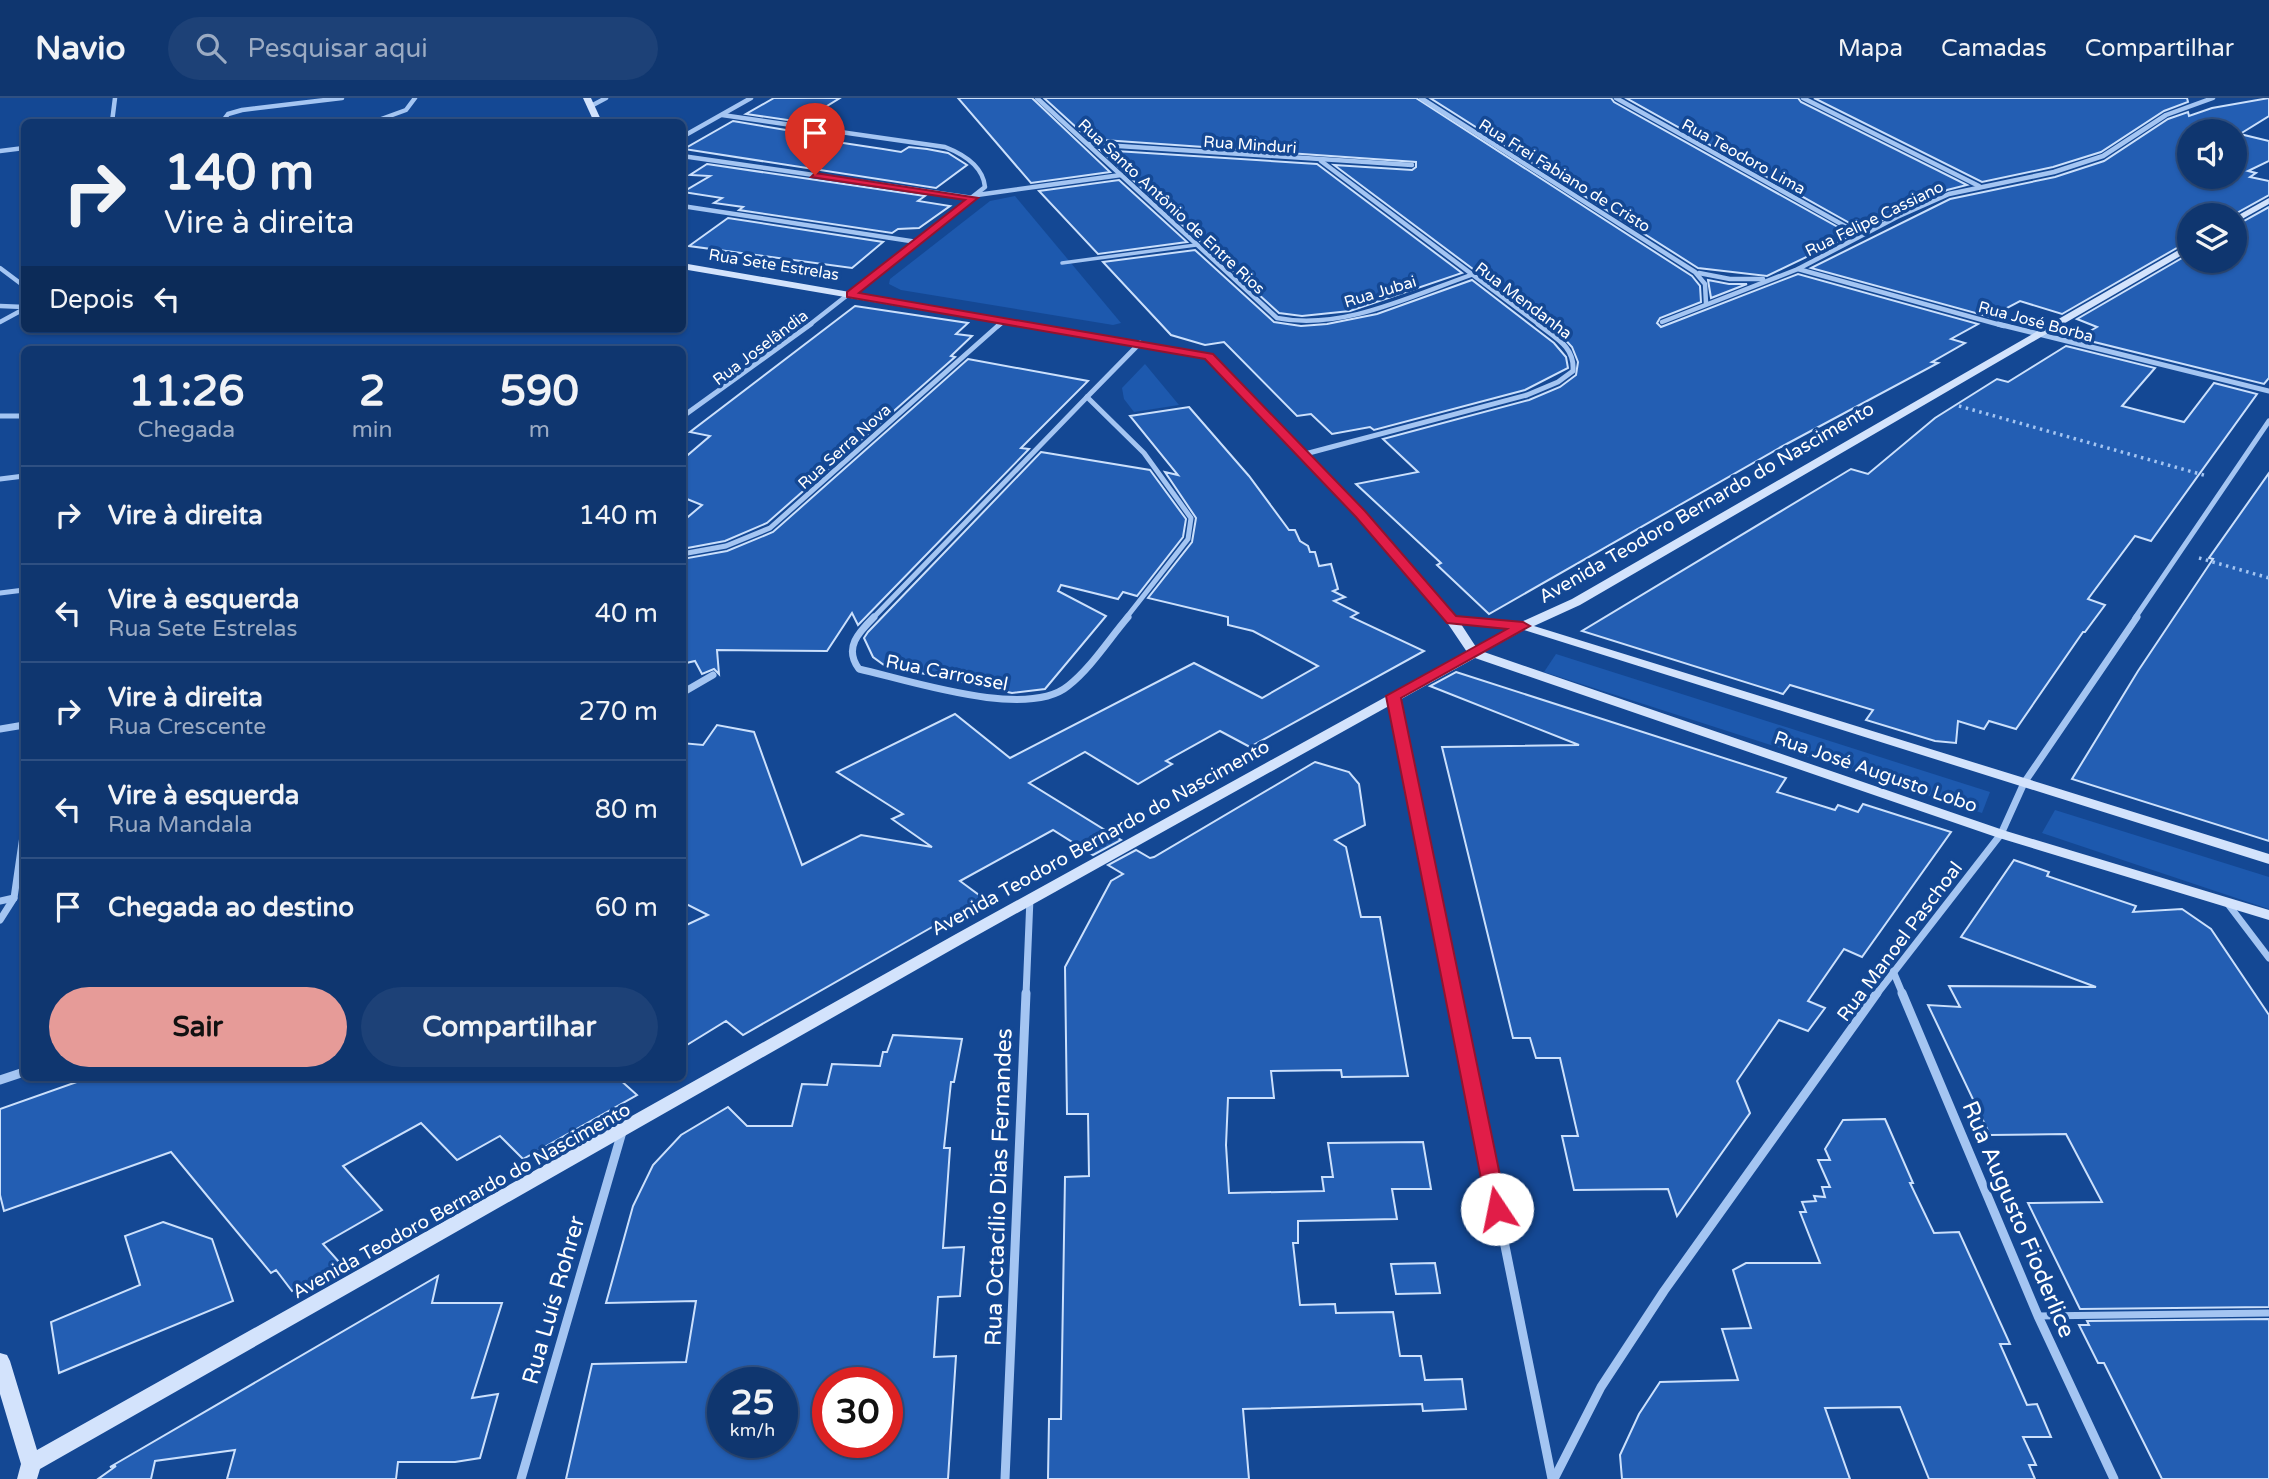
<!DOCTYPE html>
<html lang="pt">
<meta charset="utf-8">
<style>
body{margin:0;font-family:"Varela Round",sans-serif;background:#1d4177;color:#f1f3f6;height:100vh;display:flex;flex-direction:column;font-size:26px;white-space:nowrap}
*{box-sizing:border-box;margin:0}
p{font-size:23px;color:#9babc3}
.icon{flex:none;width:38px;height:38px;fill:none;stroke:currentColor;stroke-width:2;stroke-linecap:round;stroke-linejoin:round}
.map{position:relative;flex:1;overflow:hidden}
.sheet{position:absolute;left:21px;top:248px;width:665px;height:735px;display:flex;flex-direction:column;background:#0f366f;border-radius:10px;box-shadow:0 2px 5px #0004,0 0 0 2px #2f5082}
.sheet>*{flex:none}
.top-card{position:absolute;left:21px;top:21px;width:665px;height:214px;border-radius:10px;box-shadow:0 2px 5px #0004,0 0 0 2px #2f5082;background:#0f366f;color:#f1f3f6;overflow:hidden}
.tools{position:absolute;left:2177px;top:21px;display:grid;gap:14px}
.tools a{display:grid;place-items:center;width:70px;height:70px;border-radius:50%;background:#0f366f;box-shadow:0 2px 5px #0004,0 0 0 2px #2f5082;font-size:35px}
.speed{position:absolute;left:707px;top:1269px;display:flex;gap:14px;font-size:35px;font-weight:700;text-align:center}
.speed>*{display:grid;place-content:center;width:91px;height:91px;border-radius:50%;background:#0f366f;box-shadow:0 2px 5px #0004,0 0 0 2px #2f5082;line-height:1}
.speed small{font-size:18px;font-weight:400}
.speed .limit{border:10px solid #d22;background:#fff;color:#111}
.pin{position:absolute;display:grid;place-items:center;width:60px;height:60px;color:#fff;margin:-72px -30px;border-radius:50% 50% 50% 0;rotate:-45deg;box-shadow:0 0 7px #0007}
.pin .icon{rotate:45deg}
.me{position:absolute;width:77px;margin:-38px;rotate:349deg;stroke-linejoin:round;filter:drop-shadow(0 0 5px #0008)}
.turn{display:flex;align-items:center;gap:24px;height:147px;padding:0 28px;font-size:32px}
.turn .icon{width:91px;height:91px;stroke-width:2.5}
.turn b{display:block;font-size:49px;line-height:60px}
.then{display:flex;align-items:center;height:66px;padding:0 28px;background:#0003;gap:14px;font-size:26px}
.eta{display:flex;justify-content:space-evenly;align-items:center;height:119px;text-align:center}
.eta b{font-size:42px;font-weight:700;line-height:49px}
.action{display:flex;gap:14px;margin-top:auto;padding:14px 28px}
.action a{flex:1;height:80px;border-radius:42px;background:#e69b98;color:#111;font-size:28px;font-weight:700;line-height:80px;text-align:center}
.action a+a{background:#1d4177;color:#f1f3f6}
ul{padding:0;list-style:none}
li{display:flex;align-items:center;gap:21px;height:98px;padding:0 28px;border-top:2px solid #2f5082}
li div{flex:1}
li b{display:block;font-size:26px}
li em{font-style:normal}
header{display:flex;align-items:center;gap:42px;box-sizing:border-box;height:98px;padding:0 35px;background:#0f366f;border-bottom:2px solid #2f5082}
header strong{font-size:33px}
nav{display:flex;gap:38px;margin-inline-start:auto;font-size:24px}
.search{width:490px;height:63px;background:#1d4177;display:flex;align-items:center;gap:18px;box-sizing:border-box;padding:0 24px;border-radius:38px;color:#9babc3;font-size:26px}
.map>svg:first-child{display:block}
.green{fill:#1d59ae}
.building{fill:#235eb3;stroke:#cbe0fc;stroke-width:2;fill-rule:evenodd}
.lines{fill:none;stroke-linecap:round;stroke-linejoin:round}
.path{stroke:#a4c5f2;stroke-width:3.5;stroke-dasharray:2.5 4.5;stroke-linecap:butt}
.lane-far1{stroke:#a4c5f2;stroke-width:3.5}
.lane{stroke:#a4c5f2;stroke-width:7}
.street-far3{stroke:#a4c5f2;stroke-width:4.5}
.street-far2{stroke:#a4c5f2;stroke-width:5}
.street-far1{stroke:#a4c5f2;stroke-width:7}
.street{stroke:#a4c5f2;stroke-width:9}
.secondary{fill:#d3e3fc;fill-rule:evenodd}
.route{fill:#e11d48;stroke:#92132f;stroke-width:2}
.labels{text-anchor:middle;stroke-width:7;stroke-linejoin:round;paint-order:stroke}
.far-street-label{font-size:16px;fill:#fff;stroke:#144894}
.street-label{font-size:19px;fill:#fff;stroke:#144894}
.near-street-label{font-size:23px;fill:#fff;stroke:#144894}
</style>
<header>
<strong>Navio</strong>
<div class="search"><svg class="icon" aria-label="search" viewBox="0 0 24 24"><circle cx="10" cy="10" r="6"/><path d="M15 15l6 6"/></svg>Pesquisar aqui</div>
<nav><a>Mapa</a><a>Camadas</a><a>Compartilhar</a></nav>
</header>
<div class="map">
<svg width="2269" height="1381" viewBox="0 0 2269 1381">
<rect width="100%" height="100%" fill="#144894"/>
<!-- green -->
<g class="green">
<polygon points="1015,98 1121,225 1113,227 901,192 889,186 890,181 990,103"/>
<polygon points="1145,266 1179,307 1134,314 1124,301 1122,290"/>
<polygon points="1556,556 1990,694 1982,715 1544,574"/>
<polygon points="2055,712 2269,779 2269,811 2042,735"/>
</g>
<!-- building -->
<g class="building">
<polygon points="774,0 840,0 801,24 746,16"/>
<polygon points="958,0 1032,0 1110,74 1031,85"/>
<polygon points="1044,0 1416,0 1692,178 1700,188 1701,204 1660,220 1657,225 1661,229 1798,176 1978,226 1951,241 1965,245 1932,264 1938,265 1781,349 1489,516 1437,467 1441,465 1356,386 1418,374 1383,341 1529,302 1560,289 1576,277 1578,264 1572,249 1561,237 1334,67 1412,72 1416,69 1416,64 1089,41"/>
<polygon points="1430,0 1611,0 1614,4 1852,137 1767,178 1698,170"/>
<polygon points="1626,0 1798,0 1801,4 1967,87 1947,92 1862,132"/>
<polygon points="1814,0 2187,0 2188,4 2164,13 2101,54 2053,69 1982,84"/>
<path d="M2269,0V18L2240,36L2269,43V63L2248,73L2256,75L2250,79L2269,83V97L2233,117H2189V143L2062,216L2020,203L1990,219L1811,170L1950,101L2055,79L2104,63L2168,21L2188,14L2189,18L2212,10ZM2189,33H2235V79H2189Z"/>
<polygon points="733,23 816,37 810,40 883,51 901,54 909,49 927,51 948,55 967,67 936,90 684,51"/>
<polygon points="1100,52 1317,66 1462,175 1350,213 1302,218 1279,215"/>
<polygon points="707,66 925,98 918,103 950,108 919,130 898,131 892,135 739,112 743,109 714,105 722,100 683,94 710,78 690,77"/>
<polygon points="1119,82 1187,144 1098,156 1039,93"/>
<polygon points="2269,109 2269,280 2264,286 2078,240 2097,229 2077,221 2189,156 2189,163 2235,163 2235,128"/>
<polygon points="728,120 883,144 852,170 689,148"/>
<polygon points="1195,152 1274,224 1301,228 1327,226 1377,216 1472,182 1554,245 1566,259 1568,270 1525,292 1374,332 1370,329 1332,336 1311,316 1297,318 1224,244 1205,247 1171,237 1103,164"/>
<polygon points="1708,182 1729,186 1747,186 1711,200"/>
<polygon points="855,208 968,225 956,236 972,238 951,258 955,259 767,425 725,443 682,451 682,424 702,407 682,399 682,362 710,338 690,334"/>
<polygon points="2066,248 2155,270 2122,308 2184,324 2214,285 2257,296 2151,443 2135,438 2088,501 2105,507 2085,534 2083,534 2016,631 1989,623 1984,631 1958,623 1956,645 1935,643 1866,622 1873,612 1790,587 1783,596 1582,533 1851,371 1868,376 1935,320 1997,281 2008,284"/>
<polygon points="968,261 1088,283 1021,350 1029,351 858,527 852,515 827,553 717,552 719,576 714,571 702,576 695,563 682,566 682,461 727,453 773,434"/>
<polygon points="1189,309 1249,378 1289,432 1295,432 1300,443 1308,448 1310,454 1315,454 1319,468 1331,466 1338,491 1333,493 1345,499 1334,503 1358,515 1351,519 1424,553 1250,649 1220,633 1166,663 1172,666 1138,686 1085,654 1029,685 1121,742 1093,757 1053,732 960,783 983,800 743,937 726,923 682,950 682,829 708,817 682,804 682,645 703,647 717,627 754,634 802,767 861,737 932,749 892,721 903,716 837,674 955,616 1010,660 1194,565 1262,600 1318,568 1253,533 1228,527 1228,519 1148,500 1192,444 1196,420 1165,374 1178,377 1130,318"/>
<polygon points="1041,354 1150,372 1186,421 1183,439 1137,498 1123,494 1118,501 1061,487 1058,493 1106,518 1045,591 1012,595 884,567 873,559 864,540 868,534"/>
<polygon points="2269,375 2269,743 2072,681 2138,573 2213,461 2209,460"/>
<polygon points="1456,574 1786,680 1777,694 1835,712 1838,707 1858,714 1863,706 1951,734 1862,859 1844,851 1808,903 1825,910 1808,933 1779,922 1737,983 1750,1015 1677,1118 1668,1091 1574,1092 1562,1038 1578,1038 1560,960 1536,960 1530,940 1513,940 1442,649 1579,647 1430,588"/>
<polygon points="1315,664 1349,674 1359,686 1365,727 1335,742 1346,749 1361,819 1380,819 1408,978 1342,979 1341,972 1271,973 1274,1000 1228,1000 1226,1047 1229,1095 1324,1093 1322,1079 1333,1079 1328,1045 1423,1044 1431,1091 1392,1091 1397,1121 1298,1123 1298,1145 1293,1145 1300,1207 1335,1206 1336,1215 1393,1214 1400,1258 1421,1258 1425,1282 1462,1281 1466,1311 1423,1313 1422,1306 1243,1311 1249,1381 1048,1381 1049,1321 1061,1321 1065,1079 1089,1078 1088,1016 1067,1016 1065,869 1111,783 1123,776 1108,767 1136,752 1150,760 1154,759"/>
<polygon points="2014,762 2049,774 2047,778 2136,808 2133,814 2182,811 2211,831 2269,917 2269,1209 2080,1211 2028,1105 2102,1104 2066,1036 1990,1037 1928,907 1960,909 1949,888 2096,889 1961,839"/>
<path d="M893,937L962,941L954,984H951L944,1050H950L943,1150L964,1149L960,1198L938,1199L934,1259L956,1258L948,1381H566L592,1266L686,1264L696,1203L606,1205L633,1108L653,1067L681,1037L728,1009L747,1028H792L802,986L827,987L832,966L880,968L883,954H887ZM723,1284H782V1344H723ZM828,1284H887V1344H828Z"/>
<polygon points="88,980 618,980 637,997 523,1061 500,1038 457,1062 421,1025 343,1068 382,1112 323,1146 340,1165 292,1193 276,1172 271,1175 171,1054 4,1113 0,1097 0,1011"/>
<polygon points="1885,1021 1913,1085 1910,1085 1934,1135 1959,1134 2010,1246 2000,1246 2027,1307 2037,1306 2051,1339 2023,1339 2036,1367 2029,1367 2035,1381 1929,1381 1900,1309 1825,1310 1850,1381 1622,1381 1620,1357 1639,1316 1660,1284 1738,1282 1722,1231 1751,1230 1733,1172 1746,1165 1820,1165 1800,1114 1806,1114 1802,1104 1816,1103 1814,1098 1825,1099 1822,1089 1830,1089 1818,1062 1830,1062 1825,1051 1843,1022"/>
<polygon points="163,1124 212,1141 233,1203 59,1275 51,1224 140,1187 125,1138"/>
<polygon points="1435,1165 1440,1195 1396,1196 1391,1166"/>
<polygon points="438,1178 432,1205 502,1205 472,1300 498,1296 480,1360 455,1364 398,1364 396,1381 227,1381 235,1352 155,1363 151,1381 98,1381 116,1368 110,1369"/>
<polygon points="2269,1221 2269,1381 2162,1381 2104,1265 2098,1265 2079,1227 2089,1227 2087,1223"/>
</g>
<g class="lines">
<!-- path -->
<g class="path">
<polyline points="1959,308 2207,378"/>
<polyline points="2199,460 2269,480"/>
</g>
<!-- lane-far1 -->
<polyline class="lane-far1" points="1062,165 1196,147"/>
<!-- lane -->
<polyline class="lane" points="2038,1218 2269,1215"/>
<!-- street-far3 -->
<g class="street-far3">
<path d="M1037,0L1277,220C1342,233 1411,198 1471,177"/>
<polyline points="1421,0 1695,174 1705,186 1706,205"/>
<polyline points="1616,0 1861,137"/>
<polyline points="1803,0 1979,88"/>
<polyline points="591,8 606,0"/>
<path d="M722,17L945,49C963,56 983,68 985,89L808,228"/>
<polyline points="112,24 115,0"/>
<polyline points="222,24 228,16 242,12 342,0"/>
<polyline points="373,24 406,12 415,0"/>
<polyline points="682,39 751,0"/>
<polyline points="1088,46 1412,67"/>
<polyline points="0,53 24,50"/>
<polyline points="682,58 973,100"/>
<polyline points="1321,63 1541,228"/>
<polyline points="977,97 1121,77"/>
<polyline points="682,108 917,144"/>
<polyline points="0,170 24,188"/>
<polyline points="1798,171 2004,228"/>
<polyline points="1699,175 1730,181 1763,181"/>
<polyline points="0,208 24,209"/>
<polyline points="0,224 24,211"/>
<polyline points="1662,224 1798,171 1897,119 1949,96 2054,74 2103,58 2166,17 2213,0"/>
<polyline points="998,228 1004,223"/>
</g>
<!-- street-far2 -->
<g class="street-far2">
<polyline points="1998,226 2269,293"/>
<polyline points="1087,299 1144,355 1191,420 1188,441 1126,520"/>
<polyline points="1087,299 1140,245"/>
<polyline points="0,318 24,318"/>
<polyline points="682,319 811,226"/>
<path d="M1305,356L1527,297L1558,284L1573,273C1575,249 1556,240 1538,226"/>
<polyline points="0,381 24,378"/>
<polyline points="682,456 726,448 770,430 1000,226"/>
<polyline points="0,495 24,492"/>
<polyline points="873,520 1087,299"/>
<polyline points="2135,520 2269,323"/>
</g>
<!-- street-far1 -->
<g class="street-far1">
<path d="M874,519C859,534 843,550 859,571C908,582 1027,622 1068,588C1091,570 1109,541 1128,519"/>
<polyline points="682,595 713,577"/>
<polyline points="1394,598 1454,897"/>
<polyline points="0,631 24,627"/>
<polyline points="0,803 14,800"/>
<polyline points="2228,806 2269,860"/>
<polyline points="0,822 14,800 24,731"/>
<polyline points="1893,873 1903,897"/>
<polyline points="1026,897 1030,800"/>
<polyline points="1876,897 2001,736 2024,685 2137,519"/>
</g>
<!-- street -->
<g class="street">
<polyline points="1454,895 1552,1381"/>
<polyline points="1902,895 2038,1218 2114,1381"/>
<polyline points="0,982 24,974"/>
<polyline points="521,1381 622,1034"/>
<polyline points="1005,1381 1026,895"/>
<polyline points="1554,1381 1601,1289 1664,1193 1877,895"/>
</g>
<!-- secondary -->
<g class="secondary">
<polygon points="583,0 591,0 602,24 594,24"/>
<polygon points="2269,100 2269,106 2235,125 2235,119"/>
<path d="M2189,146V153L1580,507L1534,528L2269,756V766L1524,532L1484,554L2006,733L2269,812V822L1996,739L1475,560L967,843L40,1371L37,1381H17L21,1366L0,1296V1255L7,1257L10,1263L37,1352L956,836L1467,554L1440,514L1374,438L1206,261L682,171V165L1213,257L1382,434L1456,519L1521,524L1572,501ZM1461,526L1509,531L1476,549Z"/>
</g>
</g>
<!-- route -->
<polygon class="route" points="815,75 978,100 859,195 1213,256 1365,413 1456,518 1523,524 1530,528 1401,600 1507,1111 1504,1117 1490,1117 1487,1111 1386,598 1507,531 1447,525 1356,419 1205,261 847,199 847,194 965,102 811,79"/>
<g class="labels">
<!-- far-street labels -->
<g class="far-street-label">
<text transform="translate(1250 46) rotate(4)" y="6">Rua Minduri</text>
<text transform="translate(1744 58) rotate(29)" y="6">Rua Teodoro Lima</text>
<text transform="translate(1565 77) rotate(32)" y="6">Rua Frei Fabiano de Cristo</text>
<text transform="translate(1172 108) rotate(43)" y="6">Rua Santo Antônio de Entre Rios</text>
<text transform="translate(1874 120) rotate(-26)" y="6">Rua Felipe Cassiano</text>
<text transform="translate(774 166) rotate(9)" y="6">Rua Sete Estrelas</text>
<text transform="translate(1380 193) rotate(-17)" y="6">Rua Jubai</text>
<text transform="translate(1524 202) rotate(37)" y="6">Rua Mendanha</text>
<text transform="translate(2036 223) rotate(15)" y="6">Rua José Borba</text>
<text transform="translate(760 249) rotate(-37)" y="6">Rua Joselândia</text>
<text transform="translate(844 348) rotate(-42)" y="6">Rua Serra Nova</text>
</g>
<!-- street labels -->
<g class="street-label">
<text transform="translate(1706 404) rotate(-30)" y="7">Avenida Teodoro Bernardo do Nascimento</text>
<text transform="translate(947 574) rotate(11)" y="7">Rua Carrossel</text>
<text transform="translate(1876 673) rotate(19)" y="7">Rua José Augusto Lobo</text>
<text transform="translate(1100 739) rotate(-29)" y="7">Avenida Teodoro Bernardo do Nascimento</text>
<text transform="translate(1899 843) rotate(-53)" y="7">Rua Manoel Paschoal</text>
<text transform="translate(461 1102) rotate(-29)" y="7">Avenida Teodoro Bernardo do Nascimento</text>
</g>
<!-- near-street labels -->
<g class="near-street-label">
<text transform="translate(998 1089) rotate(-88)" y="8">Rua Octacílio Dias Fernandes</text>
<text transform="translate(2019 1121) rotate(67)" y="8">Rua Augusto Fioderlice</text>
<text transform="translate(553 1202) rotate(-74)" y="8">Rua Luís Rohrer</text>
</g>
</g>
</svg>
<div class="tools">
<a><svg class="icon" aria-label="sound" viewBox="0 0 24 24"><path d="M4 9h4l5-4v14l-5-4H4zM17 9q2 3 0 6"/></svg></a>
<a><svg class="icon" aria-label="layers" viewBox="0 0 24 24"><path d="M12 4l9 5-9 5-9-5zM3 14l9 5 9-5"/></svg></a>
</div>
<div class="speed"><div>25<small>km/h</small></div><div class="limit">30</div></div>
<div class="pin" style="left:815px;top:77px;background:#d93025"><svg class="icon" aria-label="arrive" viewBox="0 0 24 24"><path d="M6 21V4h12l-3 4 3 4H6"/></svg></div>
<svg class="me" style="left:1497px;top:1111px" viewBox="-20 -20 40 40"><circle r="19" fill="#fff"/><path d="M0-13L10 11 0 6-10 11z" fill="#e11d48"/></svg>
<div class="top-card">
<div class="turn"><svg class="icon" aria-label="right" viewBox="0 0 24 24"><path d="M7 20v-9h11M14 6l5 5-5 5"/></svg><div><b>140 m</b>Vire à direita</div></div>
<div class="then">Depois<svg class="icon" aria-label="left" viewBox="0 0 24 24"><path d="M17 20v-9H6M10 6l-5 5 5 5"/></svg></div>
</div>
<section class="sheet">
<div class="eta">
<div><b>11:26</b><p>Chegada</p></div>
<div><b>2</b><p>min</p></div>
<div><b>590</b><p>m</p></div>
</div>
<ul>
<li><svg class="icon" aria-label="right" viewBox="0 0 24 24"><path d="M7 20v-9h11M14 6l5 5-5 5"/></svg><div><b>Vire à direita</b></div><em>140 m</em></li>
<li><svg class="icon" aria-label="left" viewBox="0 0 24 24"><path d="M17 20v-9H6M10 6l-5 5 5 5"/></svg><div><b>Vire à esquerda</b><p>Rua Sete Estrelas</p></div><em>40 m</em></li>
<li><svg class="icon" aria-label="right" viewBox="0 0 24 24"><path d="M7 20v-9h11M14 6l5 5-5 5"/></svg><div><b>Vire à direita</b><p>Rua Crescente</p></div><em>270 m</em></li>
<li><svg class="icon" aria-label="left" viewBox="0 0 24 24"><path d="M17 20v-9H6M10 6l-5 5 5 5"/></svg><div><b>Vire à esquerda</b><p>Rua Mandala</p></div><em>80 m</em></li>
<li><svg class="icon" aria-label="arrive" viewBox="0 0 24 24"><path d="M6 21V4h12l-3 4 3 4H6"/></svg><div><b>Chegada ao destino</b></div><em>60 m</em></li>
</ul>
<div class="action"><a>Sair</a><a>Compartilhar</a></div>
</section>
</div>
